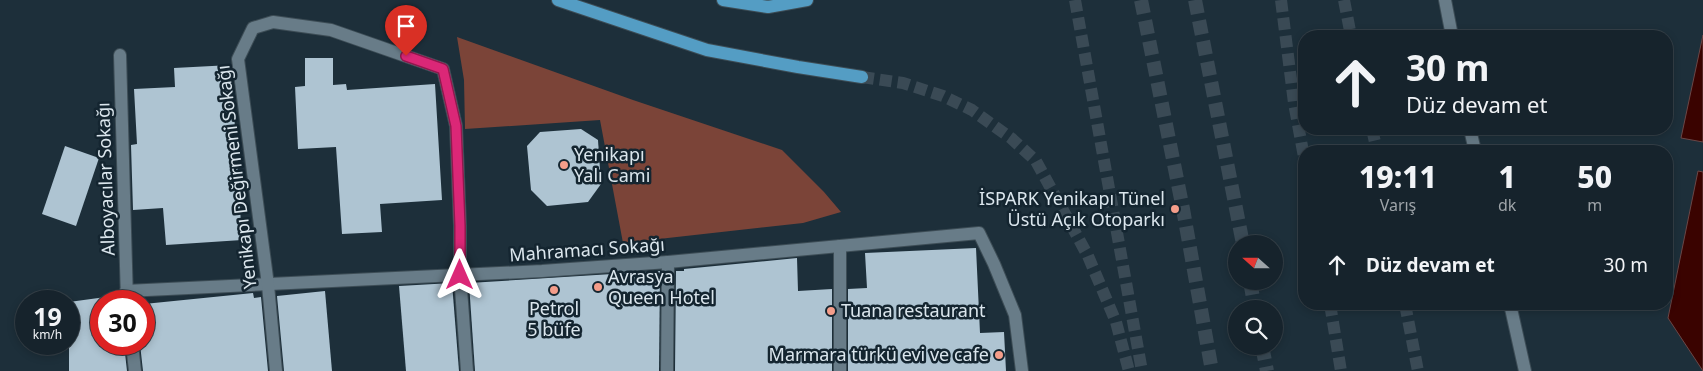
<!DOCTYPE html>
<html lang="tr">
<meta charset="utf-8">
<style>
body{margin:0;font-family:"Noto Sans",sans-serif;background:#232f38;color:#f1f3f6;height:100vh;display:flex;flex-direction:column;font-size:19px;white-space:nowrap}
*{box-sizing:border-box;margin:0}
p{font-size:16px;color:#9ea4a9}
.icon{flex:none;width:28px;height:28px;fill:none;stroke:currentColor;stroke-width:2;stroke-linecap:round;stroke-linejoin:round}
.map{position:relative;flex:1;overflow:hidden}
.details{position:absolute;left:1298px;top:145px;width:375px;height:165px;display:flex;flex-direction:column;background:#16232c;border-radius:20px;box-shadow:0 2px 8px #0003,0 0 0 1px #354048}
.details>*{flex:none}
.hud{position:absolute;left:1298px;top:30px;width:375px;height:105px;border-radius:20px;box-shadow:0 2px 8px #0003,0 0 0 1px #354048;background:#16232c;color:#f1f3f6;overflow:hidden}
.needle{width:32px;rotate:291deg}
.controls{position:absolute;left:1228px;top:235px;display:grid;gap:10px}
.controls a{display:grid;place-items:center;width:55px;height:55px;border-radius:50%;background:#16232c;box-shadow:0 2px 8px #0003,0 0 0 1px #354048;font-size:25px}
.speed{position:absolute;left:15px;top:290px;display:flex;gap:10px;font-size:25px;font-weight:700;text-align:center}
.speed>*{display:grid;place-content:center;width:65px;height:65px;border-radius:50%;background:#16232c;box-shadow:0 2px 8px #0003,0 0 0 1px #354048;line-height:1}
.speed small{font-size:12px;font-weight:400}
.speed .limit{border:8px solid #d22;background:#fff;color:#111}
.pin{position:absolute;display:grid;place-items:center;width:42px;height:42px;color:#fff;margin:-51px -21px;border-radius:50% 50% 50% 0;rotate:-45deg;box-shadow:0 0 5px #0007}
.pin .icon{rotate:45deg}
.me{position:absolute;width:55px;margin:-28px;rotate:0deg;stroke-linejoin:round;filter:drop-shadow(0 0 4px #0008)}
.turn{display:flex;align-items:center;gap:18px;height:105px;padding:0 25px;font-size:22px}
.turn .icon{width:65px;height:65px;stroke-width:2.5}
.turn b{display:block;font-size:35px;line-height:42px}
.eta{display:flex;justify-content:space-evenly;align-items:center;height:85px;text-align:center}
.eta b{font-size:30px;font-weight:800;line-height:35px}
ul{padding:0;list-style:none}
li{display:flex;align-items:center;gap:15px;height:70px;padding:0 25px}
li div{flex:1}
li b{display:block;font-size:19px}
li em{font-style:normal}
.map>svg:first-child{display:block}
.green{fill:#7b4438}
.water{fill:#3a0300;stroke:#6a4747}
.building{fill:#aec4d2}
.lines{fill:none;stroke-linecap:round;stroke-linejoin:round}
.minor-tunnel{stroke:#3a4a55;stroke-width:12;stroke-dasharray:12 6;stroke-linecap:butt}
.primary-tunnel{stroke:#3a4a55;stroke-width:12;stroke-dasharray:12 6;stroke-linecap:butt}
.trunk-tunnel{stroke:#3a4a55;stroke-width:14;stroke-dasharray:14 7;stroke-linecap:butt}
.service-casing{stroke:#3d4d56;stroke-width:14}
.minor-casing{stroke:#3d4d56;stroke-width:14}
.primary-casing{stroke:#3d4d56;stroke-width:14}
.service{stroke:#687c88;stroke-width:12}
.minor{stroke:#687c88;stroke-width:12}
.primary{stroke:#549dc4;stroke-width:12}
.route-casing{stroke:#8e194d;stroke-width:12}
.route{stroke:#db2777;stroke-width:9}
.poi-dot{fill:#f49d8a;stroke:#142530;stroke-width:2}
.labels{text-anchor:middle;stroke-width:5;stroke-linejoin:round;paint-order:stroke}
.poi-label{font-size:18px;fill:#dbe6ed;stroke:#142530;text-anchor:start}
.street-label{font-size:18px;fill:#dbe6ed;stroke:#142530}
</style>
<div class="map">
<svg width="1703" height="371" viewBox="0 0 1703 371">
<rect width="100%" height="100%" fill="#1d2f3a"/>
<!-- green -->
<polygon class="green" points="457,37 633,100 782,150 824,192 841,212 803,223 623,243 600,120 465,129 464,80"/>
<!-- water -->
<g class="water">
<polygon points="1703,35 1703,142 1681,138"/>
<polygon points="1698,171 1703,172 1703,371 1668,318"/>
</g>
<!-- building -->
<g class="building">
<polygon points="305,58 333,58 333,85 346,84 347,90 435,84 442,200 380,204 382,232 342,234 336,147 298,149 295,87 305,86"/>
<polygon points="231,65 242,240 166,245 163,208 133,210 131,145 137,144 134,89 175,87 174,68"/>
<polygon points="581,129 598,140 601,184 588,202 547,206 531,190 527,146 540,132"/>
<polygon points="65,146 99,158 76,226 42,214"/>
<polygon points="976,248 980,333 1004,332 1006,371 848,371 848,289 867,288 865,253"/>
<polygon points="797,258 798,291 832,289 832,371 675,371 676,271 684,271 684,269"/>
<polygon points="660,271 659,371 475,371 469,283"/>
<polygon points="452,283 459,371 406,371 399,286"/>
<polygon points="325,291 332,371 284,371 277,296"/>
<polygon points="253,293 254,298 261,297 268,371 143,371 140,344 144,344 144,304"/>
<polygon points="113,296 113,301 101,301 101,344 124,344 127,371 69,371 69,302"/>
</g>
<g class="lines">
<!-- minor-tunnel -->
<g class="minor-tunnel">
<polyline points="1344,0 1351,36"/>
<polyline points="1372,129 1377,151"/>
<polyline points="1405,304 1418,371"/>
</g>
<!-- primary-tunnel -->
<g class="primary-tunnel">
<polyline points="1075,0 1142,371"/>
<polyline points="1281,0 1294,103 1304,157"/>
<polyline points="862,77 903,83 943,96 972,110 1011,138 1036,161 1088,256 1116,322 1129,371"/>
<polyline points="1330,304 1341,371"/>
</g>
<!-- trunk-tunnel -->
<g class="trunk-tunnel">
<polyline points="1141,0 1183,209 1212,371"/>
<polyline points="1195,0 1243,244"/>
<polyline points="1250,281 1255,309"/>
<polyline points="1262,346 1267,371"/>
</g>
<!-- service casing -->
<g class="service-casing">
<g id="service">
<polyline points="1445,0 1452,36"/>
<polyline points="1470,129 1475,151"/>
<polyline points="1510,304 1525,371"/>
</g>
</g>
<!-- minor casing -->
<g class="minor-casing">
<g id="minor">
<polyline points="120,55 127,301"/>
<polyline points="840,246 840,371"/>
<polyline points="126,291 542,271 668,262 979,233 994,264 1015,315 1022,371"/>
<polyline points="132,344 135,371"/>
<polyline points="276,371 268,285 238,59 253,28 273,22 331,30 443,69 456,126 460,226 460,275 467,371"/>
<polyline points="667,371 668,262"/>
</g>
</g>
<!-- primary casing -->
<g class="primary-casing">
<g id="primary">
<polyline points="558,0 707,50 798,67 862,77"/>
<polyline points="723,0 768,7 807,0"/>
</g>
</g>
<!-- service -->
<use href="#service" class="service"/>
<!-- minor -->
<use href="#minor" class="minor"/>
<!-- primary -->
<use href="#primary" class="primary"/>
</g>
<g class="lines">
<!-- route casing -->
<g class="route-casing">
<polyline id="route" points="406,56 443,69 456,126 460,226 460,275"/>
</g>
<!-- route -->
<use href="#route" class="route"/>
</g>
<!-- markers -->
<g class="poi-dot">
<circle cx="564" cy="165" r="5"/>
<circle cx="1175" cy="209" r="5"/>
<circle cx="598" cy="287" r="5"/>
<circle cx="554" cy="290" r="5"/>
<circle cx="831" cy="311" r="5"/>
<circle cx="999" cy="355" r="5"/>
</g>
<g class="labels">
<!-- poi labels -->
<g class="poi-label">
<text x="574" y="161">Yenikapı<tspan x="574" dy="21">Yalı Cami</tspan></text>
<text x="1165" y="205" text-anchor="end">İSPARK Yenikapı Tünel<tspan x="1165" dy="21">Üstü Açık Otoparkı</tspan></text>
<text x="608" y="283">Avrasya<tspan x="608" dy="21">Queen Hotel</tspan></text>
<text x="554" y="315" text-anchor="middle">Petrol<tspan x="554" dy="21">5 büfe</tspan></text>
<text x="841" y="317">Tuana restaurant</text>
<text x="989" y="361" text-anchor="end">Marmara türkü evi ve cafe</text>
</g>
<!-- street labels -->
<g class="street-label">
<text transform="translate(237 177) rotate(-97)" y="6">Yenikapı Değirmeni Sokağı</text>
<text transform="translate(106 179) rotate(-92)" y="6">Alboyacılar Sokağı</text>
<text transform="translate(587 250) rotate(-4)" y="6">Mahramacı Sokağı</text>
</g>
</g>
</svg>
<div class="controls">
<a><svg class="needle" viewBox="-14 -14 28 28"><path d="M0-13l5 13h-10z" fill="#e53935"/><path d="M0 13l5-13h-10z" fill="#9ea4a9"/></svg></a>
<a><svg class="icon" aria-label="search" viewBox="0 0 24 24"><circle cx="10" cy="10" r="6"/><path d="M15 15l6 6"/></svg></a>
</div>
<div class="speed"><div>19<small>km/h</small></div><div class="limit">30</div></div>
<div class="pin" style="left:406px;top:56px;background:#d93025"><svg class="icon" aria-label="arrive" viewBox="0 0 24 24"><path d="M6 21V4h12l-3 4 3 4H6"/></svg></div>
<svg class="me" style="left:460px;top:275px" viewBox="-20 -20 40 40"><path d="M0-17L14 15 0 8-14 15z" fill="#db2777" stroke="#fff" stroke-width="4"/></svg>
<div class="hud">
<div class="turn"><svg class="icon" aria-label="ahead" viewBox="0 0 24 24"><path d="M12 20V5M6 11l6-6 6 6"/></svg><div><b>30 m</b>Düz devam et</div></div>
</div>
<section class="details">
<div class="eta">
<div><b>19:11</b><p>Varış</p></div>
<div><b>1</b><p>dk</p></div>
<div><b>50</b><p>m</p></div>
</div>
<ul>
<li><svg class="icon" aria-label="ahead" viewBox="0 0 24 24"><path d="M12 20V5M6 11l6-6 6 6"/></svg><div><b>Düz devam et</b></div><em>30 m</em></li>
</ul>
</section>
</div>
